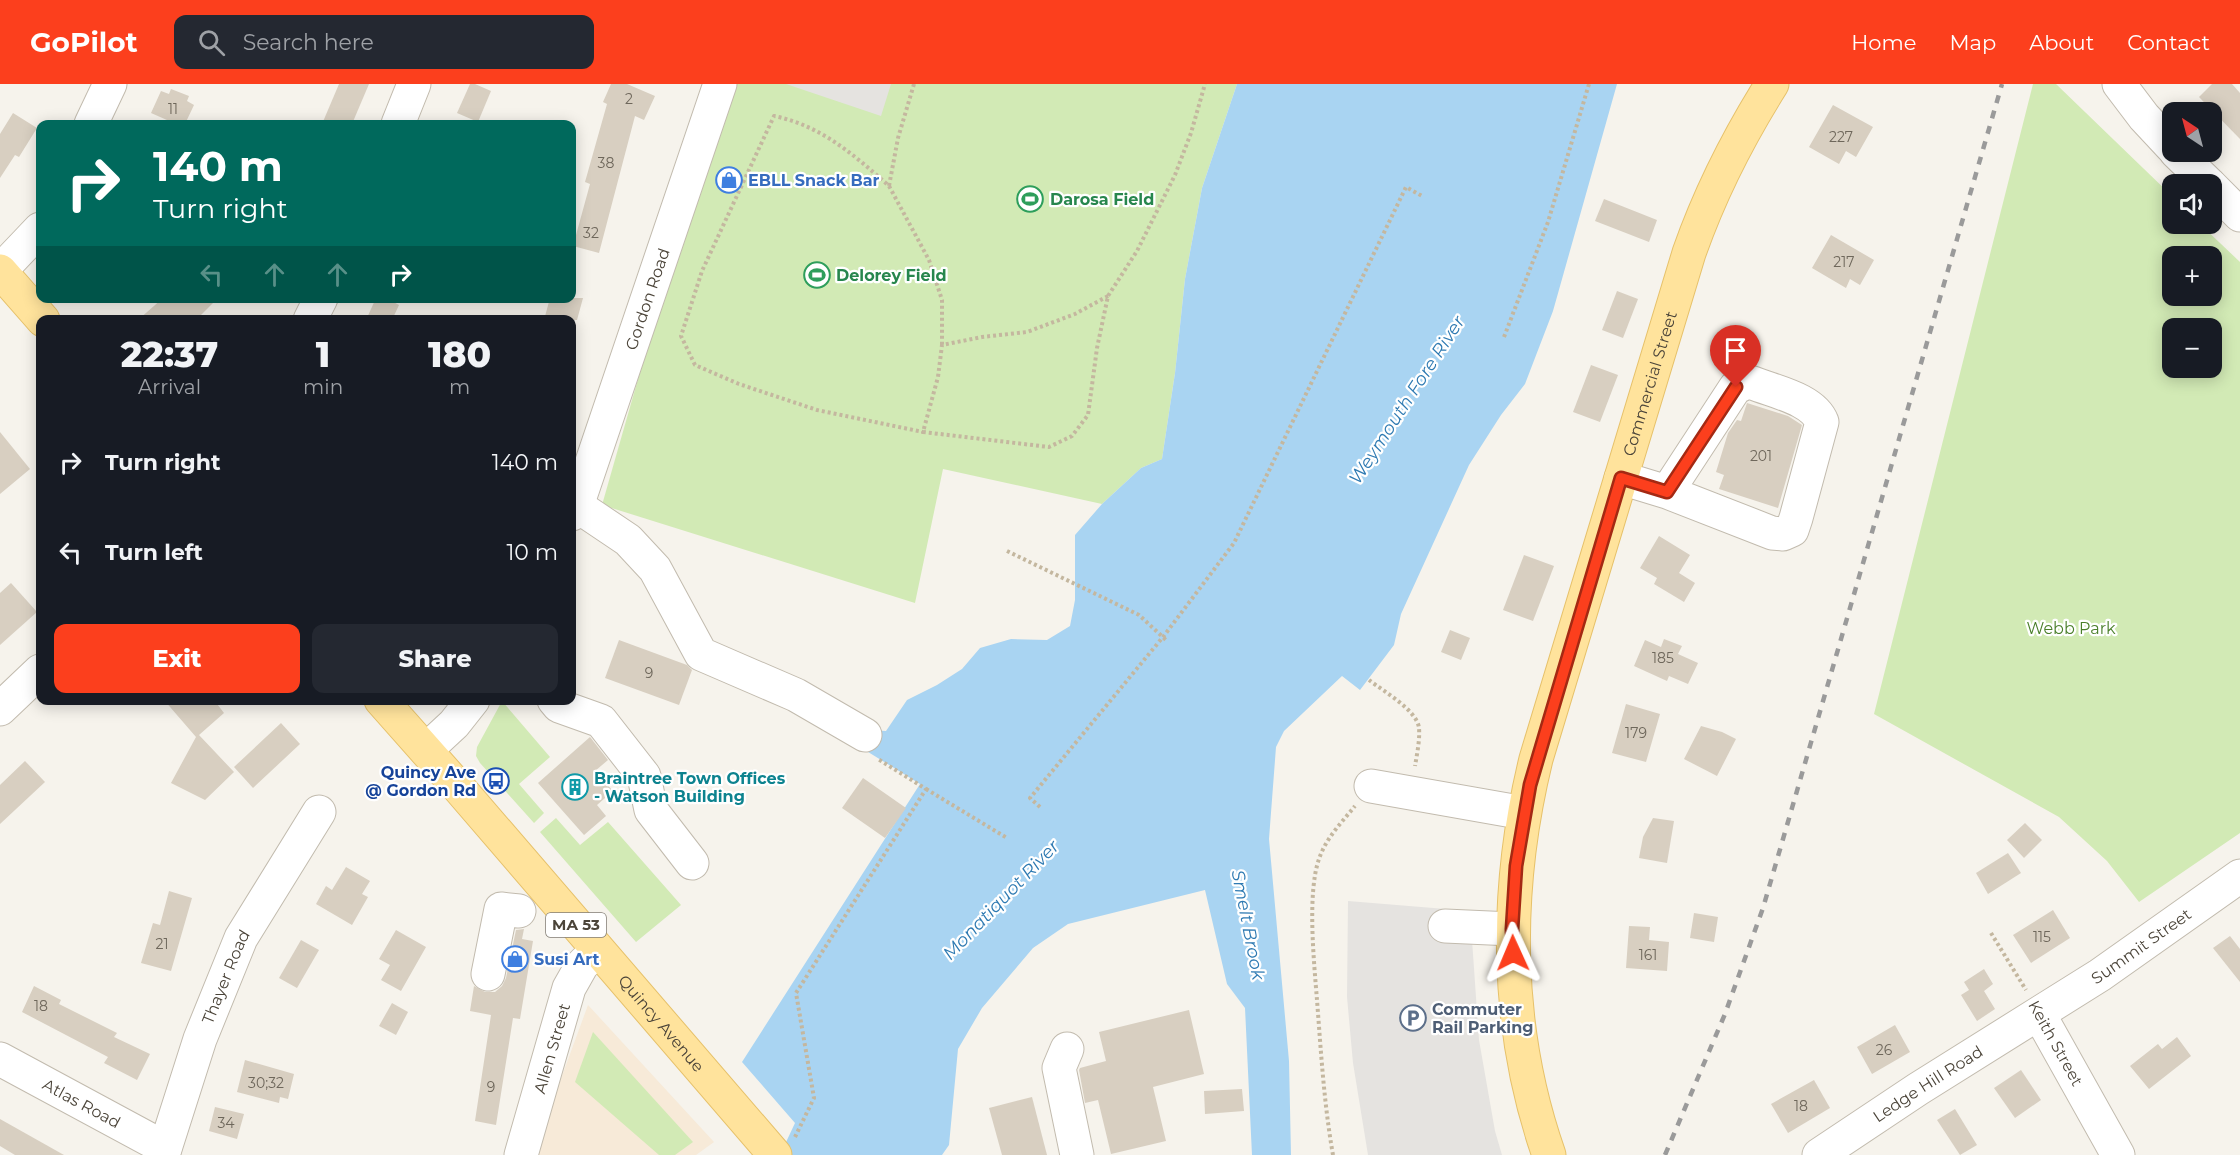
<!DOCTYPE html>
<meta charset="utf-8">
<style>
body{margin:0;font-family:Montserrat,sans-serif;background:#242831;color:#f1f3f6;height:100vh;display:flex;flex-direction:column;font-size:22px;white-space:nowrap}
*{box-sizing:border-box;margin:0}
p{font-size:20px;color:#9ea1a6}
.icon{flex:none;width:33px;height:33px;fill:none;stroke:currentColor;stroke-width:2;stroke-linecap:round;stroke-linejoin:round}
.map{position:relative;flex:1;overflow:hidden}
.drawer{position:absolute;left:36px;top:231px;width:540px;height:390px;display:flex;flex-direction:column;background:#171b24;border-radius:12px;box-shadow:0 3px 15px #0003}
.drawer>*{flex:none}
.guide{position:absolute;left:36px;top:36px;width:540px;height:183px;border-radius:12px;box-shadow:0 3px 15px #0003;background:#00695c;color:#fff;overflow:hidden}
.needle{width:39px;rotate:324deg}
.fabs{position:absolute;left:2162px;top:18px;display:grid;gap:12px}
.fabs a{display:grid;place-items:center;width:60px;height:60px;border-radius:12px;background:#171b24;box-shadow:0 3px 15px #0003;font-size:30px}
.pin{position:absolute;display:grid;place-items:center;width:51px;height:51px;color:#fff;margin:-62px -26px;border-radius:50% 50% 50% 0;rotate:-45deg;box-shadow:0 0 6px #0007}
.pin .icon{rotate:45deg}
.me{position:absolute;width:66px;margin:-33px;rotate:359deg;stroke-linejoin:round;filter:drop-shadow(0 0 4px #0008)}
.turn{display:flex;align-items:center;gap:21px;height:126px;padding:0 18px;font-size:27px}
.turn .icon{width:78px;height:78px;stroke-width:2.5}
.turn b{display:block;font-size:42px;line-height:51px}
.lanes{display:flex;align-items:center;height:57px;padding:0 18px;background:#0003;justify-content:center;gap:30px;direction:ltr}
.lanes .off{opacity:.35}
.eta{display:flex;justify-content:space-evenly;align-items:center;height:102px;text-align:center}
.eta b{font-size:36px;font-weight:800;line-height:42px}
.button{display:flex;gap:12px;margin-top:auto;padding:12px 18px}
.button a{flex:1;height:69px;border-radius:12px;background:#fc3f1d;color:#fff;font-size:24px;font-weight:800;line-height:69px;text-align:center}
.button a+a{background:#242831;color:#f1f3f6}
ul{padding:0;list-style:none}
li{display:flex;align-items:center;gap:18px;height:90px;padding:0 18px}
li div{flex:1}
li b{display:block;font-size:22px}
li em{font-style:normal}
header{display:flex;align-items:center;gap:36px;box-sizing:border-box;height:84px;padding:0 30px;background:#fc3f1d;color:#fff}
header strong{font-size:28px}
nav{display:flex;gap:33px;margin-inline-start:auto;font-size:21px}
.search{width:420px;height:54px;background:#242831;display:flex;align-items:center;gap:15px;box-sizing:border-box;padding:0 21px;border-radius:12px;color:#9ea1a6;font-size:22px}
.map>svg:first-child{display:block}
.commercial{fill:#f7ead8}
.green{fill:#d2eab5;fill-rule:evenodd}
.parking{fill:#e5e3e0}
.water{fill:#a9d4f2}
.building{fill:#d8cfc1}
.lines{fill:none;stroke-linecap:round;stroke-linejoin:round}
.minor-casing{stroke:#c2bbae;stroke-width:35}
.major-casing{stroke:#e6c16a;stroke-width:35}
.path{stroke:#c4b79f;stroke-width:4;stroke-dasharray:3 3;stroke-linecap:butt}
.minor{stroke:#fff;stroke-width:33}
.major{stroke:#ffe39c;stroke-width:33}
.rail{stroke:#9a9a9a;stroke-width:4.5;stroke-dasharray:8 8;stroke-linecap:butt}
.route-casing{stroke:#a42913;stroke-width:15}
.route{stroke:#fc3f1d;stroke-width:10}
.labels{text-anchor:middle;stroke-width:4.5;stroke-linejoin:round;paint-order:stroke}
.number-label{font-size:14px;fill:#6e675b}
.shield{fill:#fff;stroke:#817c74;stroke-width:1.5}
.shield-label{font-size:15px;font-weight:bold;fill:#4b4439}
.shop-label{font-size:16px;font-weight:bold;fill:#366cbe;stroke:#fff;text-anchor:start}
.leisure-label{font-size:16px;font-weight:bold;fill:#27864d;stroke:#fff;text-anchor:start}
.street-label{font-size:16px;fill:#4b4439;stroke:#fff}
.park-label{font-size:16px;fill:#4a7f2a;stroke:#fff}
.transit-label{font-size:16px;font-weight:bold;fill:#164399;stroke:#fff;text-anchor:end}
.culture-label{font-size:16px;font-weight:bold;fill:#0d838f;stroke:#fff;text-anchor:start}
.service-label{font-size:16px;font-weight:bold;fill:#4e5e75;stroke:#fff;text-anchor:start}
.water-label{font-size:18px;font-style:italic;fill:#2e7ab2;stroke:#fff}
</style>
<header>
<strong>GoPilot</strong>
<div class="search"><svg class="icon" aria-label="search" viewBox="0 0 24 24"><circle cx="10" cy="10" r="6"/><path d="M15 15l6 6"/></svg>Search here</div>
<nav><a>Home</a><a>Map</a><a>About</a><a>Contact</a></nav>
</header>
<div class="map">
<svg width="2240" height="1071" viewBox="0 0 2240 1071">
<rect width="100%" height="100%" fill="#f6f3ec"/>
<!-- commercial -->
<polygon class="commercial" points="588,921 714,1058 696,1071 533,1071"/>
<!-- green -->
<g class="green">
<polygon points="734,0 1237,0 1202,104 1185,195 1175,289 1162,375 1141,384 1102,420 943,385 915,519 602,421 652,246"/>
<path d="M2033,0H2056L2172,112V140H2200L2240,178V749L2139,818L2107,777L2059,733L1874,630ZM2172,172H2211V212H2172ZM2172,244H2211V284H2172Z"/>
<polygon points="502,617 550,673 519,700 544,729 534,739 480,679 476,672 477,663"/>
<polygon points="556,734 580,761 608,738 681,821 636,858 540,748"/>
<polygon points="593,948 693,1058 675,1071 659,1071 575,998"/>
</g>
<!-- parking -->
<g class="parking">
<polygon points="786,0 891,0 881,32"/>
<polygon points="1348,817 1470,827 1479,956 1495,1047 1502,1071 1368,1071 1353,979 1347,913"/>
</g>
<!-- water -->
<polygon class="water" points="1237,0 1617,0 1553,227 1525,300 1501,331 1469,381 1401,530 1394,561 1360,606 1342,592 1284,647 1276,663 1269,755 1289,977 1291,1071 1252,1071 1245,924 1227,900 1205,806 1068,840 1033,864 982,924 958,965 949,1061 942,1071 780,1071 795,1039 742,978 920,700 860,663 867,646 886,647 907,616 937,601 962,585 980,564 1011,555 1047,556 1070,542 1075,516 1075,451 1102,420 1141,384 1162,375 1175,289 1185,195 1202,104"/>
<!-- building -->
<g class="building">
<polygon points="339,0 369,0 352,40 322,40"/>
<polygon points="470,0 475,0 491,7 478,38 457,29"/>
<polygon points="611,0 627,0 655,12 644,36 635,32 599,169 573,162 590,100 585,98 607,20 603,18"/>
<polygon points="2212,0 2232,0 2240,9 2240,55 2199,13"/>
<polygon points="171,5 189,12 187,17 194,21 185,40 176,40 151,29 161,7 169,10"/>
<polygon points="1833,21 1873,43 1856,73 1846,67 1839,80 1809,63"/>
<polygon points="13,29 37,44 19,73 15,71 0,94 0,50"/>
<polygon points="1604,115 1657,136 1649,158 1595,137"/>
<polygon points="1831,151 1874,176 1860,201 1850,195 1846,204 1812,184"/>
<polygon points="1617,207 1638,215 1623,254 1602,246"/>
<polygon points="163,214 218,214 196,236 138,236"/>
<polygon points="376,214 386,214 399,221 392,236 366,236"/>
<polygon points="550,214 583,214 577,236 544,236"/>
<polygon points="1591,281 1618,291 1600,338 1573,328"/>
<polygon points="1747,319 1788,332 1802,341 1778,424 1719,405 1724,391 1716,388 1728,349 1737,336 1741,337"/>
<polygon points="0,348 30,385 0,410"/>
<polygon points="1659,452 1690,471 1679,489 1695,499 1684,518 1654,500 1657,494 1640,484"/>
<polygon points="1524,471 1554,482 1533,537 1503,526"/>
<polygon points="11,499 37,528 0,561 0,509"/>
<polygon points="1450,546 1470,554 1461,576 1441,568"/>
<polygon points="1664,555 1682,562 1678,570 1698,579 1688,600 1669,592 1667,597 1634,582 1645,556 1661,563"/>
<polygon points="619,556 687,581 692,586 679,621 605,594"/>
<polygon points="164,616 214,616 224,629 199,651 234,688 205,716 171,699 196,653"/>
<polygon points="1626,620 1660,630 1646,678 1612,669"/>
<polygon points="281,639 300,660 253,704 234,683"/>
<polygon points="1701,642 1722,648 1736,655 1717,692 1684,675"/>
<polygon points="590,653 608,676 595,687 613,707 597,721 606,732 584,751 538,699"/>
<polygon points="25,677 45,698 0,740 0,701"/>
<polygon points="863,694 906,724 885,754 842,724"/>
<polygon points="1653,734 1674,737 1667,779 1639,774 1643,753"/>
<polygon points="2025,739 2042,756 2024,774 2007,756"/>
<polygon points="2008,769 2021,789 1988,810 1976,789"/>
<polygon points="346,783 370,797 362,810 368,813 352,841 316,820 326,802 332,806"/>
<polygon points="169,807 192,814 171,887 141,879 153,839 160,841"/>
<polygon points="2053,826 2070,854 2031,879 2013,851"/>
<polygon points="1694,829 1718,833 1714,858 1690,854"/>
<polygon points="1629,842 1650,843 1649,856 1669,858 1667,887 1626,884"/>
<polygon points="524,845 522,855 533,857 520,935 513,934 496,1041 475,1037 491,931 470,927 474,902 485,908 495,908 502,902 506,894 516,846"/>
<polygon points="396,846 426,863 401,907 381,896 390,881 379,875"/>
<polygon points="2230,852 2240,865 2240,898 2213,864"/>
<polygon points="301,856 319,866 297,904 279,894"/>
<polygon points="1984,885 1993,900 1984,907 1995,925 1977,937 1961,911 1969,906 1964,898"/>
<polygon points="34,902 61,916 59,920 117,949 114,953 150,970 137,996 104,979 108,973 22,928"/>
<polygon points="392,919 408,928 396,951 379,942"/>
<polygon points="1189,926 1204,990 1153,1003 1166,1057 1111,1070 1098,1016 1085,1019 1079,986 1080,984 1106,977 1099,948"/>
<polygon points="1895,941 1910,968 1872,990 1857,963"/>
<polygon points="2177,953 2191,972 2149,1005 2130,982 2158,960 2162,965"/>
<polygon points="245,976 294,990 288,1015 280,1013 279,1019 237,1008"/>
<polygon points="2021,986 2041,1016 2015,1034 1994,1004"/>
<polygon points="1814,996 1830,1024 1788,1049 1771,1020"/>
<polygon points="1242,1005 1244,1027 1205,1030 1204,1007"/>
<polygon points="1032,1013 1047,1071 1002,1071 989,1024"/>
<polygon points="215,1023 244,1030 237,1055 209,1047"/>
<polygon points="1955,1025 1977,1061 1960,1071 1937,1036"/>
<polygon points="0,1035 64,1071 15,1071 0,1062"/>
</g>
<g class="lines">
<!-- minor casing -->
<g class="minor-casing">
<g id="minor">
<polyline points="2119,0 2144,33 2172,63"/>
<polyline points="91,40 110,0"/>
<polyline points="398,40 414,0"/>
<polyline points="2176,68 2209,100"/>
<polyline points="2211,102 2240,131"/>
<polyline points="0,187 40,145"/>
<polyline points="310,236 321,214"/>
<path d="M1621,394L1667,408L1772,449L1783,450L1792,446L1796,434L1822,338C1813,315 1775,308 1753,299H1745L1735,304L1667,408"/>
<polyline points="576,421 628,456 655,485 701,570 796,611 865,651"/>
<path id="s1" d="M572,430L580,413L720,0"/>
<polyline points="554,616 559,622 601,637 644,692 651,726 692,779"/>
<polyline points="0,625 40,587"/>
<polyline points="426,666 454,640 473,616"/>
<polyline points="1371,702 1524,729"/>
<polyline points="1445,842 1512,845"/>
<polyline points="488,890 501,825 519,827"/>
<polyline points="2039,930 2118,1071"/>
<polyline points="1067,965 1059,984 1077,1071"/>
<path id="s2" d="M0,975L165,1064"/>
<path id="s3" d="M163,1071L200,955L241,854L319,728"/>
<path id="s4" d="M521,1071L569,904L582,881L597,866"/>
<path id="s5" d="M1819,1071L1918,1005L2100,891L2240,792"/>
</g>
</g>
<!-- major casing -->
<g class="major-casing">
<g id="major">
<polyline points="0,187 43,236"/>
<path id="s6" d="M381,616L459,704L775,1071"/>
<path id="s7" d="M1549,1071C1504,943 1504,806 1536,675L1689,169C1710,109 1738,54 1772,0"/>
</g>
</g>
<!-- path -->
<g class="path">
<path d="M914,0L898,54L889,102C854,71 822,42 774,32L702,187L681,252L695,281L739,300L817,326L923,348"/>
<polyline points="889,102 929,176 942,216 942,261"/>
<polyline points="1108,212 1075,230 1027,248 982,253 942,261 938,293 923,348 1049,363 1072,352 1088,331 1097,264 1108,212 1137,167 1175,91 1191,49 1205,0"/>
<polyline points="1504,253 1548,138 1589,0"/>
<polyline points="1007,467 1139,531 1166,556"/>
<path d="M1369,596C1383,607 1417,626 1419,644C1420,656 1417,670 1415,682"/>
<polyline points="926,705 1007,754"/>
<polyline points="1040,723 1030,714 1163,553 1234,459 1406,103 1422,112"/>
<polyline points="1991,849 2026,906"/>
<polyline points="795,1053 814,1014 796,909 926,705 878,675"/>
<path d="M1333,1071C1324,1020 1321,968 1317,916C1314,878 1307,809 1319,775C1326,754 1342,738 1355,722"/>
</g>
<!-- minor -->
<use href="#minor" class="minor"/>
<!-- major -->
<use href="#major" class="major"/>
<!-- rail -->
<polyline class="rail" points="1665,1071 1725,930 1763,824 2002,0"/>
</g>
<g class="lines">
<!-- route casing -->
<g class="route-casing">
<polyline id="route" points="1513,869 1512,845 1516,782 1530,701 1621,394 1667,408 1736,303"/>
</g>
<!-- route -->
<use href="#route" class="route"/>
</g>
<!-- icons -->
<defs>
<g id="shop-ring" transform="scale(1.35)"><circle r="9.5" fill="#fff" stroke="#3f7fe0" stroke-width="1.5"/><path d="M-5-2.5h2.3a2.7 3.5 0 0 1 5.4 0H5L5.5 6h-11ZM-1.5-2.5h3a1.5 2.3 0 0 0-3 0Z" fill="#3f7fe0"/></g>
<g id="stadium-ring" transform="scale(1.35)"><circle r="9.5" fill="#fff" stroke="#2e9e5b" stroke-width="1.5"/><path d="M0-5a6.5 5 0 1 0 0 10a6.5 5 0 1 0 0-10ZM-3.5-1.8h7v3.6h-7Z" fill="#2e9e5b"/></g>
<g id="bus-ring" transform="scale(1.35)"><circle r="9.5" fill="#fff" stroke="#1a4fb4" stroke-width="1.5"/><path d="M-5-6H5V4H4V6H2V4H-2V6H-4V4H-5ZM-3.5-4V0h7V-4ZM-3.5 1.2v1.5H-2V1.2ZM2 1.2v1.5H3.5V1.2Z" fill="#1a4fb4"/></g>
<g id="building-ring" transform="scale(1.35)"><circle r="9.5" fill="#fff" stroke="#0f9aa8" stroke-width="1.5"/><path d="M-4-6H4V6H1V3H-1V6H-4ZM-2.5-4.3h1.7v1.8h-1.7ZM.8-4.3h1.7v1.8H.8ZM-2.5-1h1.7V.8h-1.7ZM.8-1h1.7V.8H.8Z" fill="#0f9aa8"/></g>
<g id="parking-ring" transform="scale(1.35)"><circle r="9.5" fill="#fff" stroke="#5c6f8a" stroke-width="1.5"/><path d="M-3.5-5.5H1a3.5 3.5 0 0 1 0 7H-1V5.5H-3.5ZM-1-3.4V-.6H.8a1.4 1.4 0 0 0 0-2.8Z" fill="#5c6f8a"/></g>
</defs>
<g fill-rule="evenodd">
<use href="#shop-ring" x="729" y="96"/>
<use href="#stadium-ring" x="1030" y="115"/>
<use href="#stadium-ring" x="817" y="191"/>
<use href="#bus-ring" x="496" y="697"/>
<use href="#building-ring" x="575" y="703"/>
<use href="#shop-ring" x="515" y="875"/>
<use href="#parking-ring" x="1413" y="934"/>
</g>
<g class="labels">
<!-- number labels -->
<g class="number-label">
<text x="629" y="20">2</text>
<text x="173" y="30">11</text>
<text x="1841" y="58">227</text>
<text x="606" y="84">38</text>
<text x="591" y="154">32</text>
<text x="1844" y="183">217</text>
<text x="1761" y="377">201</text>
<text x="1663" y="579">185</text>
<text x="649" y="594">9</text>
<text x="1636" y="654">179</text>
<text x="2042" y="858">115</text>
<text x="162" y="865">21</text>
<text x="1648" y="876">161</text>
<text x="41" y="927">18</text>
<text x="1884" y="971">26</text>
<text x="266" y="1004">30;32</text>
<text x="491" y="1008">9</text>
<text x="1801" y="1027">18</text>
<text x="226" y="1044">34</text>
</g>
<!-- shield labels -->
<rect class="shield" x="546" y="829" width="60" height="24" rx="4.5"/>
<g class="shield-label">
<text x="576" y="846">MA 53</text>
</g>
<!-- shop labels -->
<g class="shop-label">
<text x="748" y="102">EBLL Snack Bar</text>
<text x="534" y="881">Susi Art</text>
</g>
<!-- leisure labels -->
<g class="leisure-label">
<text x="1050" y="121">Darosa Field</text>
<text x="836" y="197">Delorey Field</text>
</g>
<!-- street labels -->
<g class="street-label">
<text dy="6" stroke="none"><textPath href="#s1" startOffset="228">Gordon Road</textPath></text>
<text dy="6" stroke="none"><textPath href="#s7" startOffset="794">Commercial Street</textPath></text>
<text dy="6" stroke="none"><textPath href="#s5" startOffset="384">Summit Street</textPath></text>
<text dy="6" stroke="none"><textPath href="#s3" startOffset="189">Thayer Road</textPath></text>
<text dy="6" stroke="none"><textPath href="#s6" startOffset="428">Quincy Avenue</textPath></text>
<text transform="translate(2056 959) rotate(61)" y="6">Keith Street</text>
<text dy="6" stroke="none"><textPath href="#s4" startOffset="111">Allen Street</textPath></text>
<text dy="6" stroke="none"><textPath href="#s5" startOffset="130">Ledge Hill Road</textPath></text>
<text dy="6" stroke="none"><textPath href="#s2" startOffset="93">Atlas Road</textPath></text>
</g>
<!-- park labels -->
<g class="park-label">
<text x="2071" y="550">Webb Park</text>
</g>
<!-- transit labels -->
<g class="transit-label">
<text x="476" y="694">Quincy Ave<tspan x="476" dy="18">@ Gordon Rd</tspan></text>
</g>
<!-- culture labels -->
<g class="culture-label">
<text x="594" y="700">Braintree Town Offices<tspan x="594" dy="18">- Watson Building</tspan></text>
</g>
<!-- service labels -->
<g class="service-label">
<text x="1432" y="931">Commuter<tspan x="1432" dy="18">Rail Parking</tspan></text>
</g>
<!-- water labels -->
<g class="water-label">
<text transform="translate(1407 316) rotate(-57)" y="6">Weymouth Fore River</text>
<text transform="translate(1001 816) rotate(-46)" y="6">Monatiquot River</text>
<text transform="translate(1248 841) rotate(79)" y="6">Smelt Brook</text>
</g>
</g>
</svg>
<div class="fabs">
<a><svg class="needle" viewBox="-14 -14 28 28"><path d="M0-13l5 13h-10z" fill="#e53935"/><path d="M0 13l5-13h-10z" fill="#9ea1a6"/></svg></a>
<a><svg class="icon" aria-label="sound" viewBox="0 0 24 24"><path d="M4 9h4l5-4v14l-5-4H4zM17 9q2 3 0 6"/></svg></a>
<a>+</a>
<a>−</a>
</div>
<div class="pin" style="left:1736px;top:303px;background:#d93025"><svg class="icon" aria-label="arrive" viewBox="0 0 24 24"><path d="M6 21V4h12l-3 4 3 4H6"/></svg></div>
<svg class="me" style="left:1513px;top:869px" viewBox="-20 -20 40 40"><path d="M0-17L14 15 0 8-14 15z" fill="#fc3f1d" stroke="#fff" stroke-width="4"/></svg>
<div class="guide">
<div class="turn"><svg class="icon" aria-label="right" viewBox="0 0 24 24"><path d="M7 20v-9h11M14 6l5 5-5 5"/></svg><div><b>140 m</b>Turn right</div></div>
<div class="lanes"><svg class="icon off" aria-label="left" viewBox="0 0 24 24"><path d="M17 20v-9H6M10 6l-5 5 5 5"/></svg><svg class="icon off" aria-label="ahead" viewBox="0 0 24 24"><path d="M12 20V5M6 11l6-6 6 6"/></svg><svg class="icon off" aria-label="ahead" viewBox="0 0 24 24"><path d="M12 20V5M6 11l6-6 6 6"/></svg><svg class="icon" aria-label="right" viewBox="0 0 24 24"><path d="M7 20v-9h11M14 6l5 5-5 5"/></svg></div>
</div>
<section class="drawer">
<div class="eta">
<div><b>22:37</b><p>Arrival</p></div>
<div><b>1</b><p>min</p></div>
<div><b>180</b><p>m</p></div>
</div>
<ul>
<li><svg class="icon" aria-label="right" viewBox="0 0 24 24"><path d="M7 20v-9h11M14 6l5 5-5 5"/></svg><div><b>Turn right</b></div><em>140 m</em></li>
<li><svg class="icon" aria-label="left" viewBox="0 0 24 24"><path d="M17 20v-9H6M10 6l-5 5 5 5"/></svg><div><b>Turn left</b></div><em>10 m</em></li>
</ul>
<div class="button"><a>Exit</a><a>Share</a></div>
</section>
</div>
